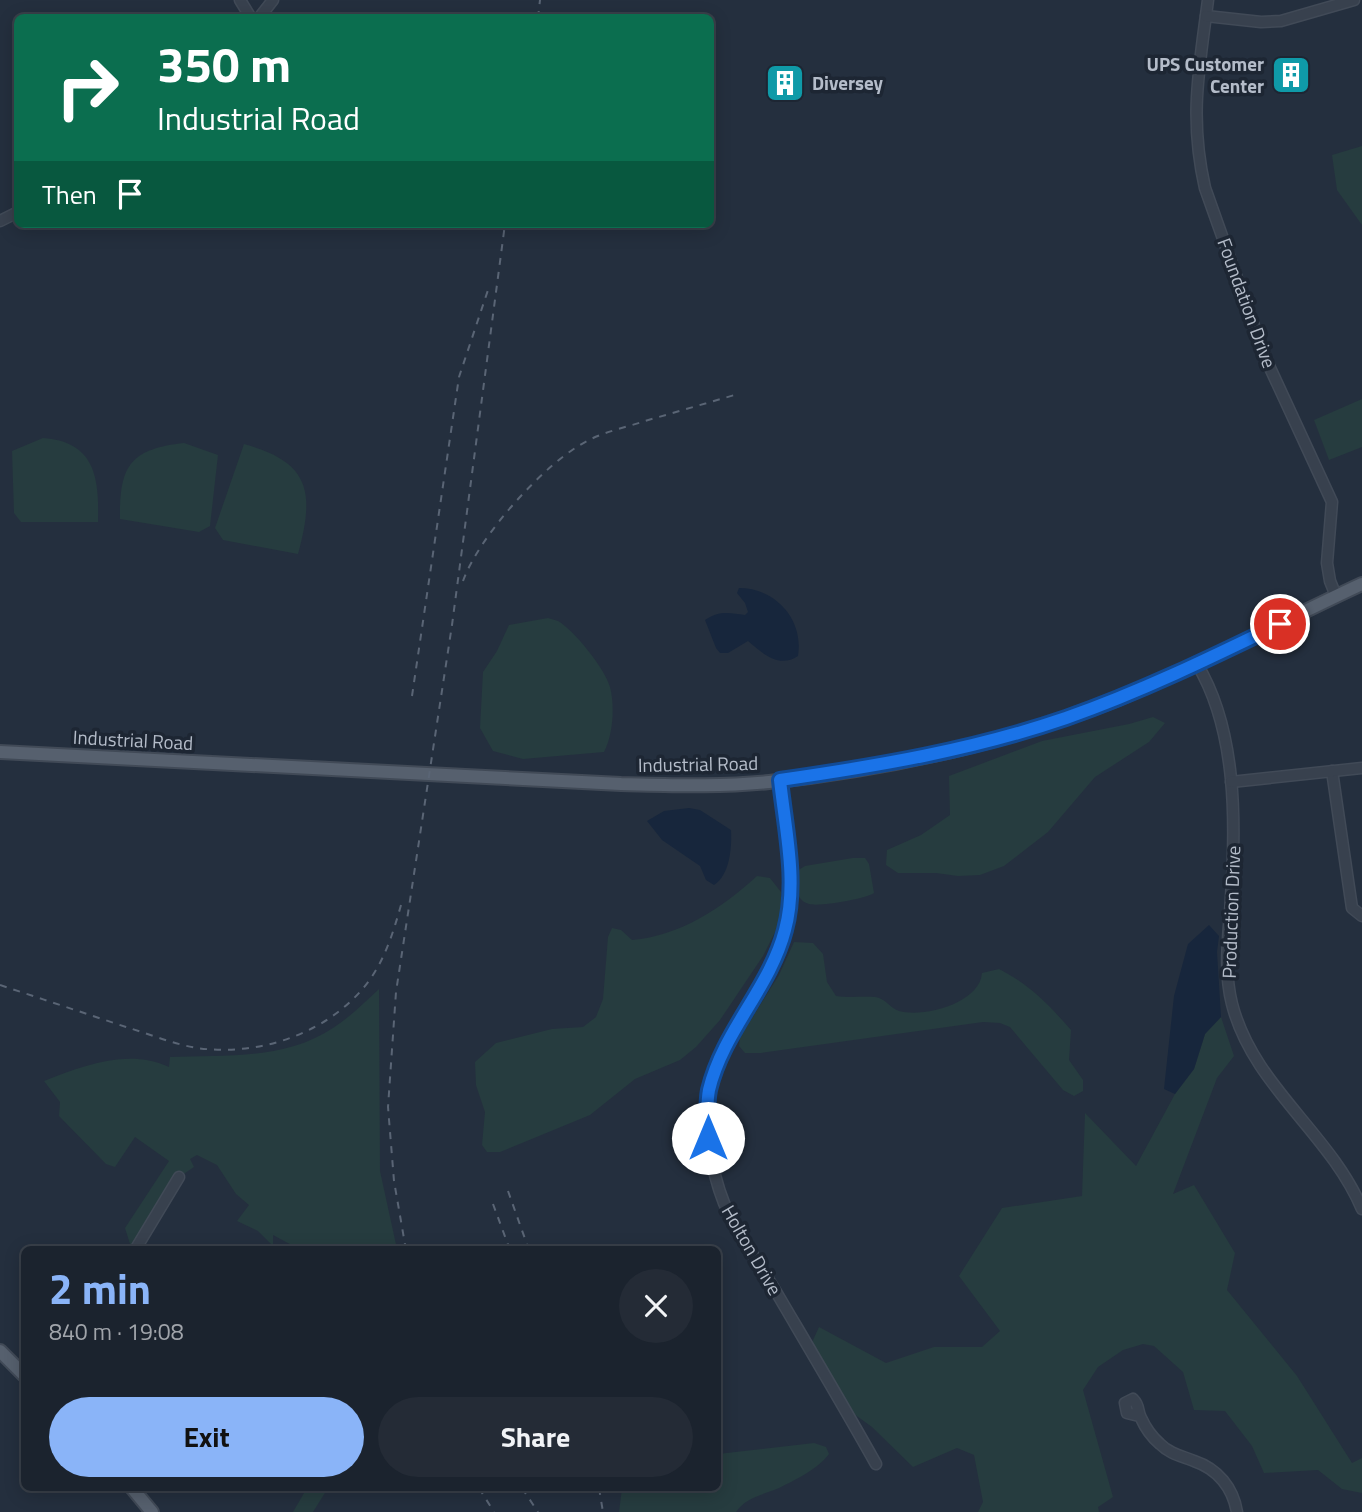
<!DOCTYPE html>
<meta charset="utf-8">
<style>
body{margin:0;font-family:"Titillium Web",sans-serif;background:#242b36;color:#f1f3f6;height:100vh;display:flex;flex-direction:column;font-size:26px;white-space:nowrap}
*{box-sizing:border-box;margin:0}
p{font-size:23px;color:#a0a4aa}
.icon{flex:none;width:38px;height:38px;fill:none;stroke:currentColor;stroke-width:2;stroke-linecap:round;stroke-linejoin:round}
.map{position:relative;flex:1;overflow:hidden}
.drawer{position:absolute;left:21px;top:1246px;width:700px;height:245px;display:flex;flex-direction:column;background:#1b232e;border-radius:10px;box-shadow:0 4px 18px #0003,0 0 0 2px #39404a}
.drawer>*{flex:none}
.banner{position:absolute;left:14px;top:14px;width:700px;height:214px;border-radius:10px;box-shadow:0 4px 18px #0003,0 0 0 2px #39404a;background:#0b6e4f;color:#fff;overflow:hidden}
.pin{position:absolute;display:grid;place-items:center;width:60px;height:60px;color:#fff;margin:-30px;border:4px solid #fff;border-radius:50%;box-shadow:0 2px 7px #0007}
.me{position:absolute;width:77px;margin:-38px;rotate:0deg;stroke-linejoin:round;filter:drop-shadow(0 0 5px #0008)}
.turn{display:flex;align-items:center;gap:24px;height:147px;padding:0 28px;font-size:32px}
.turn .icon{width:91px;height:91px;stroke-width:2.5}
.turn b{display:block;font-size:49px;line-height:60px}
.then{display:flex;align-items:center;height:66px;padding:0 28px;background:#0003;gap:14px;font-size:26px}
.round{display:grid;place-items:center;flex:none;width:74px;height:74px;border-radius:37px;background:#242b36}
.summary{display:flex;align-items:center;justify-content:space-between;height:119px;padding:0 28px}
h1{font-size:42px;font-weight:700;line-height:52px;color:#8ab4f8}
.action{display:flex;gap:14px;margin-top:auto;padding:14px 28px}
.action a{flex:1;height:80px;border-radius:42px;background:#8ab4f8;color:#111;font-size:28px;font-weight:700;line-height:80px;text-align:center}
.action a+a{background:#242b36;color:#f1f3f6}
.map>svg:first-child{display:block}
.green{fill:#263c3f}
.water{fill:#17263c}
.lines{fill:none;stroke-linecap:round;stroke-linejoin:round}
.minor-casing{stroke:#414a57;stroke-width:13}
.major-casing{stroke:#414a57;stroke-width:16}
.minor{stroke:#38414e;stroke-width:10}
.major{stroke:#56606e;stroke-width:12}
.rail{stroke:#5a6575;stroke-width:2;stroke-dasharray:7 7;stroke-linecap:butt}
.route-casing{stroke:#114b97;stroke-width:18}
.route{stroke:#1a73e8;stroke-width:12}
.labels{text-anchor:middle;stroke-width:7;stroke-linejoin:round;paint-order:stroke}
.poi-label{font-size:19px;font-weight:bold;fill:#b4bcc9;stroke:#1d2633;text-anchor:end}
.street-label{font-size:19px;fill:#b4bcc9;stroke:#1d2633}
</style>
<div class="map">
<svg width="1362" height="1512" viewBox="0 0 1362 1512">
<rect width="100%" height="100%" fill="#242f3e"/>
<!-- green -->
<g class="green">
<polygon points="1362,146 1362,225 1337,190 1332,155"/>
<polygon points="1362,399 1362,447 1329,460 1314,420"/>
<path d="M43,438C96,442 99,479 98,522H21L14,513L12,451Z"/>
<path d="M184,443L218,455L210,526L199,532L120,519C119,466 130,449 184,443Z"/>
<path d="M244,444C310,462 315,492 298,554L223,540L215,528Z"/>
<path d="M548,618C551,619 555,620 558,621C574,630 605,669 610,687C615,706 613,735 604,752L523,759L493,751L480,728L483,672L497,651L509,625Z"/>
<polygon points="1153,717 1165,723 1149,742 1095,777 1048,832 1004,866 980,875 958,876 936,873 898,873 886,865 887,850 921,835 950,815 949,776 1042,741 1129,724"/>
<path d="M853,858H865L869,864L874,893C865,899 819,907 809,904C795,900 793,882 797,871L805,866Z"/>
<path d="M757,876L770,878L781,892V920L763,956L720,1020L696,1047L680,1060L635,1079L590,1115L500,1152H487L482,1145L485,1112L476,1085L475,1062L496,1043L552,1029L583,1027L596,1017L603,999L608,937L612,928L621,930L632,940C680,936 722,908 757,876Z"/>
<path d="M794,942L813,943L823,954L827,982L836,996C850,998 862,996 875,997C885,998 890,1008 899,1011C924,1018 980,1003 982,973L999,969C1030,985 1048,1004 1071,1030L1069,1060L1083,1080V1091L1074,1096L1063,1090L1010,1027L1000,1023L983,1022L761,1053H745L739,1046L740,1037L779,975Z"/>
<path d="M379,989L380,1171L397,1249H299L273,1235V1246L258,1231L237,1221L249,1205L236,1194L217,1165L197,1155L190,1159L194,1167L179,1177L137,1246L130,1244L125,1228L169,1161L135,1137L115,1167L106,1164L59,1116L60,1102L44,1081C83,1066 128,1048 169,1067L170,1057C225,1055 285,1060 333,1028C350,1017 365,1002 379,989Z"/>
<polygon points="1221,1017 1234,1056 1217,1078 1173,1194 1194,1185 1235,1253 1227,1290 1297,1376 1352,1463 1362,1458 1362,1493 1342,1489 1318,1470 1264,1473 1252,1446 1225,1411 1194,1410 1183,1372 1154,1346 1143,1344 1123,1350 1098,1367 1083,1390 1113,1497 1098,1507 1099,1512 978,1512 983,1502 974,1455 957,1448 913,1467 872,1427 843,1406 809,1349 819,1327 886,1363 934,1347 982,1347 1000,1331 959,1276 1002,1208 1082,1196 1085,1113 1136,1166 1175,1094 1194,1069 1205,1034"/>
<path d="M814,1443L826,1447L829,1454C818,1469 795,1480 779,1488C763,1495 746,1497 736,1512H619L622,1488H718V1454Z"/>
<polygon points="307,1488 328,1488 313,1512 293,1512"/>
</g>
<!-- water -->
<g class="water">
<path d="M739,588C775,588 804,619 798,656C779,669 762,653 748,641L728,653H720L716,648L705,620C719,610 730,613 745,615L748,612L745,603L737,593Z"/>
<path d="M689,808L700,810L731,830C732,847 730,875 714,885L706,880L700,866L662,840L647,821L664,811Z"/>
<polygon points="1209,925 1219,936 1217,952 1221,1017 1205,1034 1194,1069 1175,1094 1164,1089 1174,996 1188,944"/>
</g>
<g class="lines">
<!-- minor casing -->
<g class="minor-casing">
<g id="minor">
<polyline points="240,0 251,18"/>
<path d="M1208,0C1199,70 1189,118 1205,188L1265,357L1332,502L1327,563L1330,581L1336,596"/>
<polyline points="1206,16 1261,22 1281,21 1354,0"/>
<polyline points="259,18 273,0"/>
<polyline points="0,221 18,212"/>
<path d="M1197,664C1237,730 1236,823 1231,898C1229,933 1223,969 1232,1004C1253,1086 1330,1133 1362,1209"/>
<polyline points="1332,771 1352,908 1362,916"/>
<path d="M780,780C788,852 801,915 765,981C745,1017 719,1049 709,1089C702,1121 712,1173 724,1203C737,1234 758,1262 775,1290C809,1348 843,1405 876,1464"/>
<polyline points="1231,782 1362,768"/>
<polyline points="135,1250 179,1177"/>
<path d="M1139,1416L1127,1413L1125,1403L1133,1399C1140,1406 1137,1411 1141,1418C1145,1427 1153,1438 1160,1444C1170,1454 1182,1456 1194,1461C1218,1469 1233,1488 1237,1512"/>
</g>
</g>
<!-- major casing -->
<g class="major-casing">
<g id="major">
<path d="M0,752L621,784C670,785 720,787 769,782C887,769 1007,743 1118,699C1201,665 1280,622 1362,584"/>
<polyline points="0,1351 24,1375"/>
<polyline points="132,1488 152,1512"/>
</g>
</g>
<!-- minor -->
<use href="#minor" class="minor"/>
<!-- major -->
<use href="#major" class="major"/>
<!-- rail -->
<g class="rail">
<polyline points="538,18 540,0"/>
<path d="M463,581C479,536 546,461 589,440C607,431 627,427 645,421C676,412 707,403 738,394"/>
<polyline points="412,696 459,377 488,290"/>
<path d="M0,985C42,999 84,1013 126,1027C149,1034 173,1044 197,1048C261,1057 333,1032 371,978C386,956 394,930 401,905"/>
<polyline points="508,1191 529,1250"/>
<polyline points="493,1204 510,1250"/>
<polyline points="406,1250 394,1181 388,1107 396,992 452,625 505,224"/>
<polyline points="479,1488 494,1512"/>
<polyline points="522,1488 538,1512"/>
<polyline points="599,1488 603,1512"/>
</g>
</g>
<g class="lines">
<!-- route casing -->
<g class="route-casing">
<path id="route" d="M708,1138C708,1123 706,1105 709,1090C723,1031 770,988 785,930C798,882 785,828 780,780C877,766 973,750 1066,718C1140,692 1210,658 1280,624"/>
</g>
<!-- route -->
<use href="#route" class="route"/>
</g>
<!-- icons -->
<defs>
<g id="building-square" transform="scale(2.0125)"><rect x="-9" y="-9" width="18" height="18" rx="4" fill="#0f9aa8" stroke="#1d2633"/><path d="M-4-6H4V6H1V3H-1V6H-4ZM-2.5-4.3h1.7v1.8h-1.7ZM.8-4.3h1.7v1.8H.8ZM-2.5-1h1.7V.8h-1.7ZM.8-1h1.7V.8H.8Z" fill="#fff"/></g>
</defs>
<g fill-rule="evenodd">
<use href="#building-square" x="1291" y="75"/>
<use href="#building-square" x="785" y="83"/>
</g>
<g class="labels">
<!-- poi labels -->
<g class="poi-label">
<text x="1264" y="71">UPS Customer<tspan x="1264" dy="22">Center</tspan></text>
<text x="812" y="90" text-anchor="start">Diversey</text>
</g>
<!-- street labels -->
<g class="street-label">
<text transform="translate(1247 303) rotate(70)" y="7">Foundation Drive</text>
<text transform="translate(133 740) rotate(3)" y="7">Industrial Road</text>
<text transform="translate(698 764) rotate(-1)" y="7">Industrial Road</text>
<text transform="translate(1231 912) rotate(-88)" y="7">Production Drive</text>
<text transform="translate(752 1250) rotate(60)" y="7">Holton Drive</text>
</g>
</g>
</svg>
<div class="pin" style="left:1280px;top:624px;background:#d93025"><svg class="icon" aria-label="arrive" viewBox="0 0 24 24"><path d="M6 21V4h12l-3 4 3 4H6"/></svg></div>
<svg class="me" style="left:708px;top:1138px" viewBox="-20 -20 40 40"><circle r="19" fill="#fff"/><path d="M0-13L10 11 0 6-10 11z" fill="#1a73e8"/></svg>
<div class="banner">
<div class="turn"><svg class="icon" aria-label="right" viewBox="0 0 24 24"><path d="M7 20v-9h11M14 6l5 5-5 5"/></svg><div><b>350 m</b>Industrial Road</div></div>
<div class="then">Then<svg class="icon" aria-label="arrive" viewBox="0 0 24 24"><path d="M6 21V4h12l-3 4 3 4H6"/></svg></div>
</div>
<section class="drawer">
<div class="summary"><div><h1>2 min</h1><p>840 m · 19:08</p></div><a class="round"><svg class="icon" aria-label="close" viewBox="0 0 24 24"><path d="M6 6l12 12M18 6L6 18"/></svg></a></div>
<div class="action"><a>Exit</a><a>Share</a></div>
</section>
</div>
